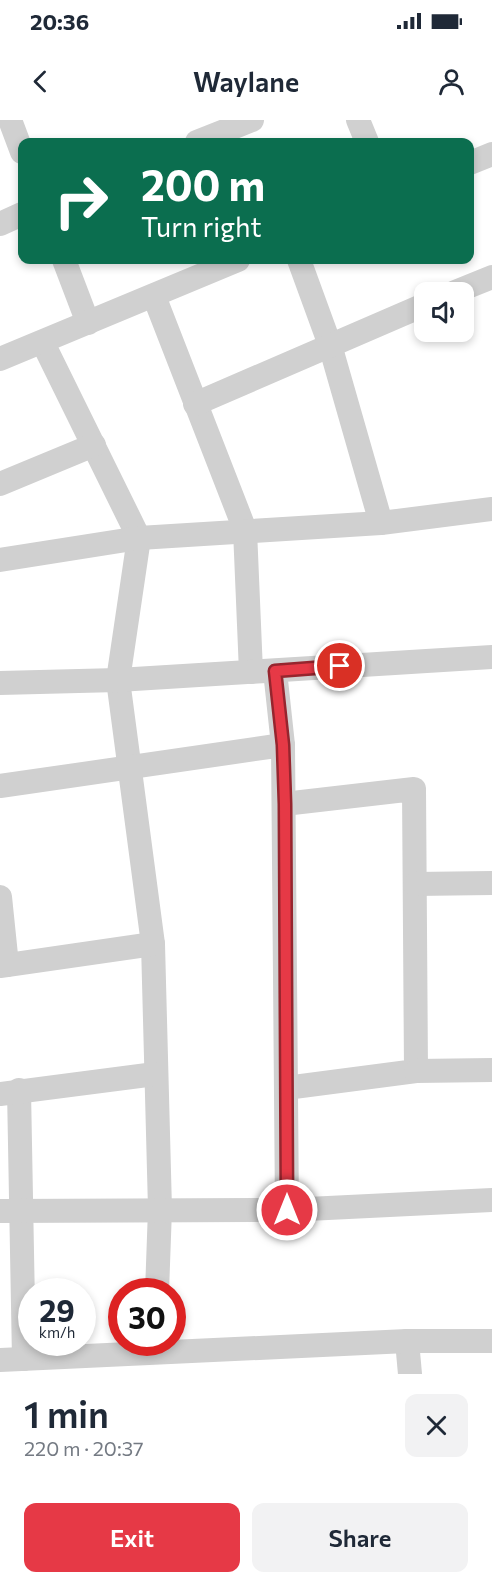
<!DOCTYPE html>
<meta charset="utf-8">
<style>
body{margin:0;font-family:Commissioner,sans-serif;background:#f2f2f3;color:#1f2937;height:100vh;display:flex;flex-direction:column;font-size:22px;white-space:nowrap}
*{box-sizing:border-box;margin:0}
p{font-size:20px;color:#747a83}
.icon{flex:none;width:33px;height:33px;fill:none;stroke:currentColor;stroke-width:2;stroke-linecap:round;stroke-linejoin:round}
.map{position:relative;height:1254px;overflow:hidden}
.details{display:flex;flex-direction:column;background:#fff;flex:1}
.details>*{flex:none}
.hud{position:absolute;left:18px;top:18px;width:456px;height:126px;border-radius:12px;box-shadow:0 3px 9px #0003;background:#0b6e4f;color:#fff;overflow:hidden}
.buttons{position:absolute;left:414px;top:162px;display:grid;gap:12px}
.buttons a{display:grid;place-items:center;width:60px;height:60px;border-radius:12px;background:#fff;box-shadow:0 3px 9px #0003;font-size:30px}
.speed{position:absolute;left:18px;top:1158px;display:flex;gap:12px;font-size:30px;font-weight:700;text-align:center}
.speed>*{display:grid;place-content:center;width:78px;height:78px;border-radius:50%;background:#fff;box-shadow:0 3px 9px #0003;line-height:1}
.speed small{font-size:15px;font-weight:400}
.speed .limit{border:9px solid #d22;background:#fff;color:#111}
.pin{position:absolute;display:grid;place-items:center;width:51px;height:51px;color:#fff;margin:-26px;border:3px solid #fff;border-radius:50%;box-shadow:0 2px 6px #0007}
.me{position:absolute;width:66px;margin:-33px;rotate:0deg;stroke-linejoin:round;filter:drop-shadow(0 0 4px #0008)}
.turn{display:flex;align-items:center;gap:21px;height:126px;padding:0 24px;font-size:27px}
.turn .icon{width:78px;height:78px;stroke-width:2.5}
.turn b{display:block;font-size:42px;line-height:51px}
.round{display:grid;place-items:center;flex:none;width:63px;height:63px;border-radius:12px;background:#f2f2f3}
.head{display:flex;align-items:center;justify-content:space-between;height:102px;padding:0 24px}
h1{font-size:36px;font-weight:600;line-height:45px}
.action{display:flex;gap:12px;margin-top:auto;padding:12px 24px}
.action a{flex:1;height:69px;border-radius:12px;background:#e63946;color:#fff;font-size:24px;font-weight:600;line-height:69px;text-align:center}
.action a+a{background:#f2f2f3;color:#1f2937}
.status{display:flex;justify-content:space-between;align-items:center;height:42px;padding:0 30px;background:#fff;direction:ltr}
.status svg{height:16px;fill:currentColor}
header{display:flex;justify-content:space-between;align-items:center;height:78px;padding:0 24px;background:#fff;font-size:27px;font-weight:600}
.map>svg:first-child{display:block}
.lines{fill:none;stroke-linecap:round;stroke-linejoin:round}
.minor{stroke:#d0d0d0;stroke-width:24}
.route-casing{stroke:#96252e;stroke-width:15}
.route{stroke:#e63946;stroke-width:10}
</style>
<div class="status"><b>20:36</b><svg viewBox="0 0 49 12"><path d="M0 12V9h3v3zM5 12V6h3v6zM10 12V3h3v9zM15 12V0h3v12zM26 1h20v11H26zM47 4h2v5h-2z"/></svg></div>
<header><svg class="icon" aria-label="back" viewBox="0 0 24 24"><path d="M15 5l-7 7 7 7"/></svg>Waylane<svg class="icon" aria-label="person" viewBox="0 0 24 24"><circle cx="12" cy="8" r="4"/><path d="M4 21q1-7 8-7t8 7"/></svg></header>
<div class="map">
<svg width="492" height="1254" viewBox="0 0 492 1254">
<rect width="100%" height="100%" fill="#fff"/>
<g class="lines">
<!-- minor -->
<g class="minor">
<polyline points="10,0 22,32"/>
<polyline points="358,0 367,22"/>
<polyline points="197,22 252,0"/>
<polyline points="470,43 492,34"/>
<polyline points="0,104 22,94"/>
<polyline points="64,140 88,203"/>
<polyline points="299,140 330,225 381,403"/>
<polyline points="455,172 492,157"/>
<polyline points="154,176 245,410 251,552"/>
<polyline points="43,223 139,418 118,560 153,824 160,1089 157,1172"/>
<polyline points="0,239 238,140"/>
<polyline points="195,284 424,185"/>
<polyline points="0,364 94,325"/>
<polyline points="0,440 139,418 381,403 492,389"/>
<polyline points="275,551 283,625"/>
<polyline points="0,563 118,560 492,537"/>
<polyline points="0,666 283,625 287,1090"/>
<polyline points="284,684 414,669 416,951 286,968"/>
<polyline points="415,764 492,763"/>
<polyline points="0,777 7,845"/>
<polyline points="0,846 153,824"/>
<polyline points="416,951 492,950"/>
<polyline points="19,970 24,1239"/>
<polyline points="0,974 155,954"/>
<polyline points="0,1091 287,1090 492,1080"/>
<polyline points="407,1221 410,1254"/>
<polyline points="0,1240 407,1221 492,1221"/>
</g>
</g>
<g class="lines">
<!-- route casing -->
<g class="route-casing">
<polyline id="route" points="287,1090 285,684 283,625 275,551 340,546"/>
</g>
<!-- route -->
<use href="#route" class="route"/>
</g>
</svg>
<div class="buttons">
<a><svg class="icon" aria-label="sound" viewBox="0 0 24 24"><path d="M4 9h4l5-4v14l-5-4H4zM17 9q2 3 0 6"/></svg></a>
</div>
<div class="speed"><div>29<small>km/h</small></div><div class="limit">30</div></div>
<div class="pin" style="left:340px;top:546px;background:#d93025"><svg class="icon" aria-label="arrive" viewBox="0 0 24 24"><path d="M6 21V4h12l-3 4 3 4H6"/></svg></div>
<svg class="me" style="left:287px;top:1090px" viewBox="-20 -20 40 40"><circle r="17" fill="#e63946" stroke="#fff" stroke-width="3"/><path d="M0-11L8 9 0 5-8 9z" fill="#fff"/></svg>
<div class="hud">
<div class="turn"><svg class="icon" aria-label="right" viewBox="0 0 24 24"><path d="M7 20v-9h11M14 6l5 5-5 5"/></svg><div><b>200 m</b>Turn right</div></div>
</div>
</div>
<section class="details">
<div class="head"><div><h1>1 min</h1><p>220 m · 20:37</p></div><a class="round"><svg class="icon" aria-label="close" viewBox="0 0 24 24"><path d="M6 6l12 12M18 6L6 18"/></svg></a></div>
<div class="action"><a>Exit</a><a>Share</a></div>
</section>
